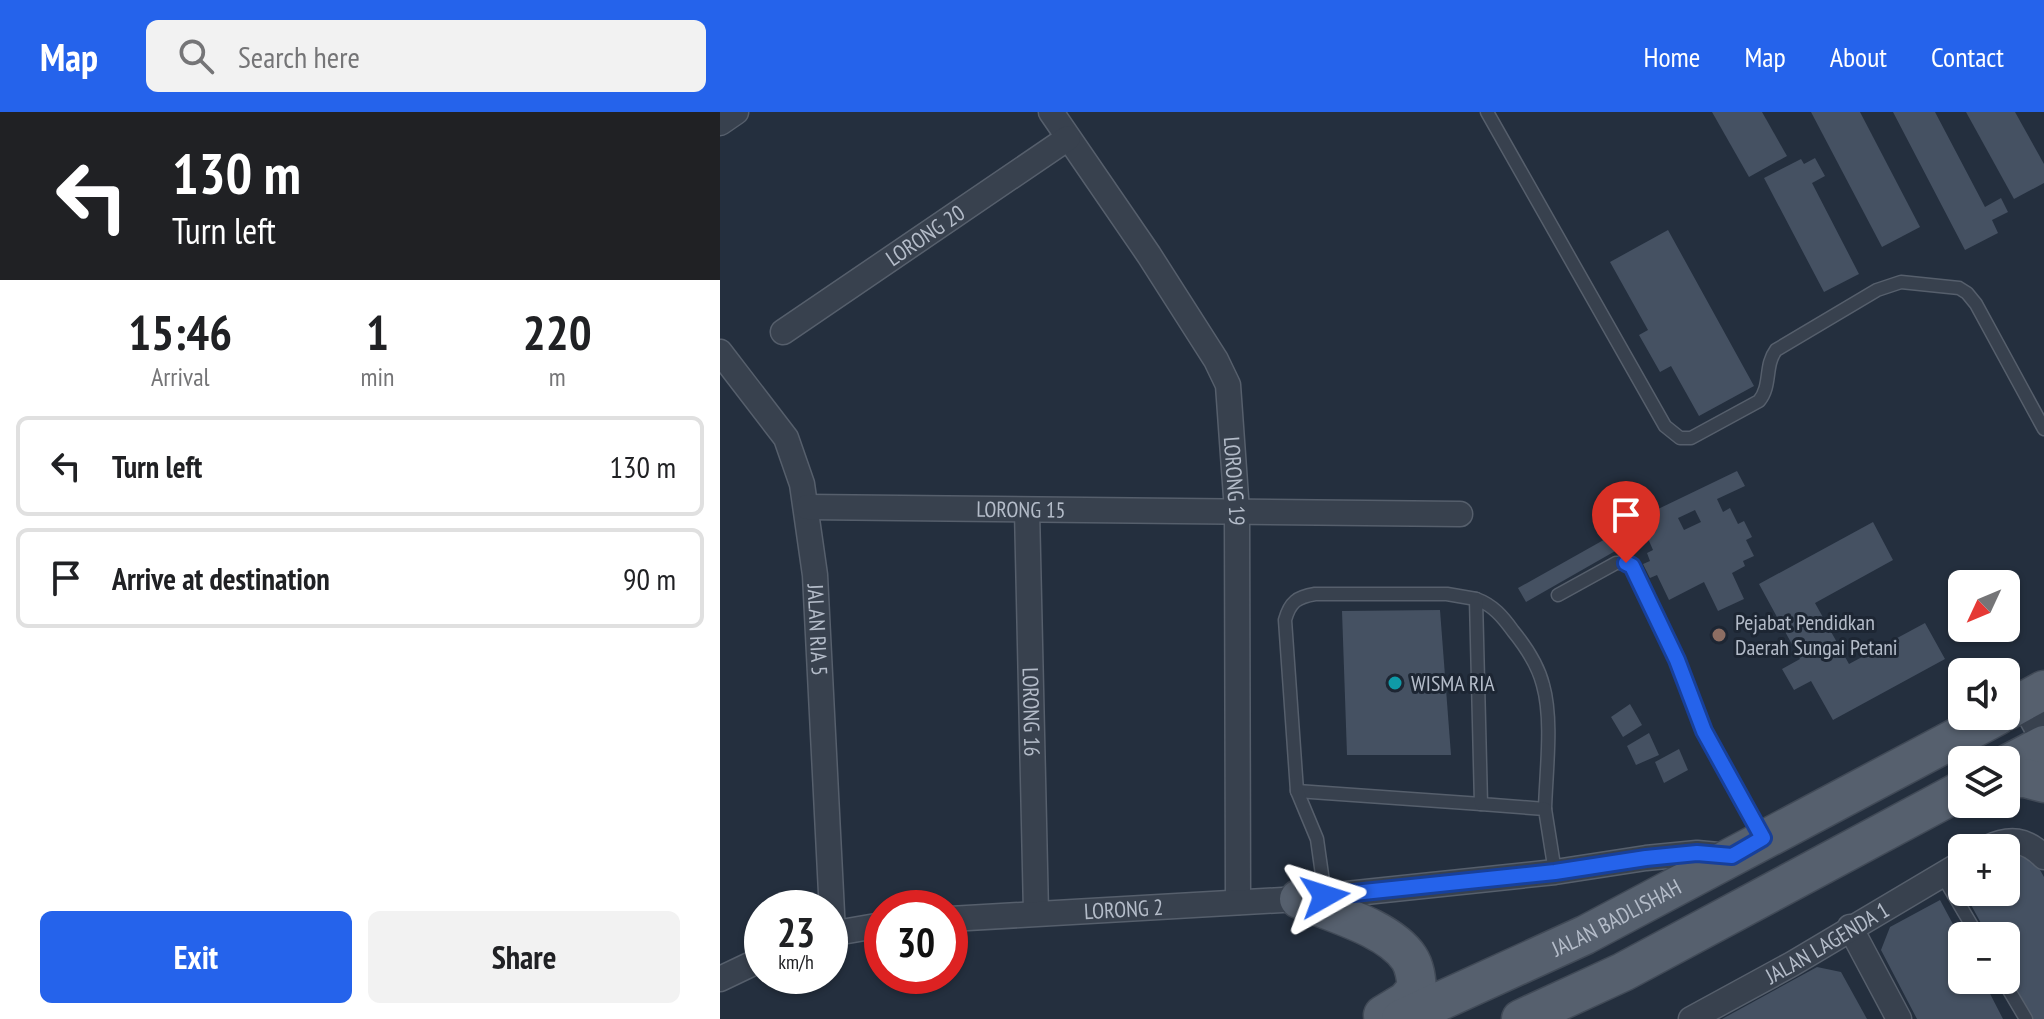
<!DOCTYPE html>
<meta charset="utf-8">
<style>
body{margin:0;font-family:"PT Sans Narrow",sans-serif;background:#f2f2f2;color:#202124;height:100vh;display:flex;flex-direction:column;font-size:30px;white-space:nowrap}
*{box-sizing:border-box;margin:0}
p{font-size:26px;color:#757577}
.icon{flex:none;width:44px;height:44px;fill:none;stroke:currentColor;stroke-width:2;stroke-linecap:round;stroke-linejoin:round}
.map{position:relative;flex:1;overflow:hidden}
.details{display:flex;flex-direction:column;background:#fff;width:720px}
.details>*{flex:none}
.guide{background:#202124;color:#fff;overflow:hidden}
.needle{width:52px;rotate:226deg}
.fabs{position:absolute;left:1228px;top:458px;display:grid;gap:16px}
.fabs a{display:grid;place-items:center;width:72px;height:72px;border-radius:12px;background:#fff;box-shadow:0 2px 6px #0004;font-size:40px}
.speed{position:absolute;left:24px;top:778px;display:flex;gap:16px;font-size:40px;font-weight:700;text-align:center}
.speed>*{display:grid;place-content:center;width:104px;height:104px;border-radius:50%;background:#fff;box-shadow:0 2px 6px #0004;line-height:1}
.speed small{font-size:20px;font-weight:400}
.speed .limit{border:12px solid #d22;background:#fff;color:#111}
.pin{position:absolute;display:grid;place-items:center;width:68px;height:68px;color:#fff;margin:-82px -34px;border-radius:50% 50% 50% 0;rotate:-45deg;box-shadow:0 0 8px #0007}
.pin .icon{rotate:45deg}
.me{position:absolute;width:88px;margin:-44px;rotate:84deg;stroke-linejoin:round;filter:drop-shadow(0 0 6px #0008)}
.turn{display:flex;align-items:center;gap:28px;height:168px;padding:0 40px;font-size:36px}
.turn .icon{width:104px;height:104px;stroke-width:2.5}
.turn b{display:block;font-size:56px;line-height:68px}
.eta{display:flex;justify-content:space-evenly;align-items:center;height:136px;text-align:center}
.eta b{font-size:48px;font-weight:800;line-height:56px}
.button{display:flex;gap:16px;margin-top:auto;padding:16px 40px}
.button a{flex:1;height:92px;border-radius:12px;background:#2563eb;color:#fff;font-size:32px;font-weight:800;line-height:92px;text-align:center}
.button a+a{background:#f2f2f2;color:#202124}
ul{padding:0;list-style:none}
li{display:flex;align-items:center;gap:24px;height:100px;margin:0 16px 12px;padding:0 24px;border:4px solid #e0e0e0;border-radius:12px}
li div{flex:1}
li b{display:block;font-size:30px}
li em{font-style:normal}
header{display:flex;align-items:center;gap:48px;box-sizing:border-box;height:112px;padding:0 40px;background:#2563eb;color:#fff}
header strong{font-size:38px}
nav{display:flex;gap:44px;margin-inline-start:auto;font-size:28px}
.search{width:560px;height:72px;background:#f2f2f2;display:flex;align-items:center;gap:20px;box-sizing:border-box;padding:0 28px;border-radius:12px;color:#757577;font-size:30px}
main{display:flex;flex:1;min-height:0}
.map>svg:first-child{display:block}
.building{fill:#455162;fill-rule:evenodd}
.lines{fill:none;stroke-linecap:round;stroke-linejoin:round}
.service-casing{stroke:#565f6c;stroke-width:15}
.minor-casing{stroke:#565f6c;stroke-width:27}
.tertiary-casing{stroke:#565f6c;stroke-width:33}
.primary-casing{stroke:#414a57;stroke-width:41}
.service{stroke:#38414e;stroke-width:12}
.minor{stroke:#38414e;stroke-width:24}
.tertiary{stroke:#38414e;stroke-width:30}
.primary{stroke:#56606e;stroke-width:38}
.route-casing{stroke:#184099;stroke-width:20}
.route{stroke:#2563eb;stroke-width:14}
.education-dot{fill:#8d6e63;stroke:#1d2633;stroke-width:3}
.culture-dot{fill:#0f9aa8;stroke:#1d2633;stroke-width:3}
.labels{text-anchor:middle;stroke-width:6;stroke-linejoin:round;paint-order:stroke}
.street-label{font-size:22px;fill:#b4bcc9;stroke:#1d2633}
.poi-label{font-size:22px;fill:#b4bcc9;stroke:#1d2633;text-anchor:start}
</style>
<header>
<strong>Map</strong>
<div class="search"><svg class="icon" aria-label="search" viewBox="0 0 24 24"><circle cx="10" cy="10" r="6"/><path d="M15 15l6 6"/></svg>Search here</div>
<nav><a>Home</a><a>Map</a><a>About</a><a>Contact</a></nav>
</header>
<main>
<section class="details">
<div class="guide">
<div class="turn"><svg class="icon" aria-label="left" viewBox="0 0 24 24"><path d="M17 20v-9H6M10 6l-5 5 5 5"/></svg><div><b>130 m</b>Turn left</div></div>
</div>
<div class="eta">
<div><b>15:46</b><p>Arrival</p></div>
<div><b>1</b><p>min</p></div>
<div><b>220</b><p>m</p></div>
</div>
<ul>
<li><svg class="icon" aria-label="left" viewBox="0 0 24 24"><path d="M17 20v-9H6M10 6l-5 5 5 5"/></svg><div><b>Turn left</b></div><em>130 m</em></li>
<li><svg class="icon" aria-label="arrive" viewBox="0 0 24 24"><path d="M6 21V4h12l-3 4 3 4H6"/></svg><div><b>Arrive at destination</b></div><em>90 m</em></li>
</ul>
<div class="button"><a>Exit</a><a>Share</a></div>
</section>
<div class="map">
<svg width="1324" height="907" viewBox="0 0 1324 907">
<rect width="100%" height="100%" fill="#242f3e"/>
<!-- building -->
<g class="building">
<polygon points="992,0 1042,0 1067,44 1029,65"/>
<polygon points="1091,0 1140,0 1200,115 1162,135"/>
<polygon points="1173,0 1215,0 1265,95 1281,86 1288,100 1272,108 1278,121 1245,138"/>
<polygon points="1246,0 1295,0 1324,52 1324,71 1294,87"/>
<polygon points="1095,46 1105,64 1092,71 1139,162 1104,180 1044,66 1081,47 1084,52"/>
<polygon points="948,118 1034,274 979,304 951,254 940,260 919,223 928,218 890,150"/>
<path d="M1017,359L1025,374L997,387L1003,400L1010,396L1018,412L1024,409L1032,425L1026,428L1034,444L1023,449L1025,454L1012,461L1024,487L998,499L984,470L949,488L937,463L930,466L923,452L930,449L927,441L933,438L926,422L916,427L909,411ZM975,398L981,410L964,418L958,406Z"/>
<polygon points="1153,410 1173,448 1095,491 1129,552 1205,511 1225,547 1113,608 1091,569 1074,578 1062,557 1080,547 1039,472"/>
<polygon points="896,421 904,434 806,490 798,476"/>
<polygon points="720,498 731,643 627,643 622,499"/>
<polygon points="910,592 922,613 903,625 891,605"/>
<polygon points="929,621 939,643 916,653 907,634"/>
<polygon points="959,637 968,658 944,671 935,650"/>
<polygon points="1296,742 1315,749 1324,765 1324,907 1313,907 1286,857 1286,824 1268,824 1244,780 1286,780 1286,747"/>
<polygon points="1220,788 1242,829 1242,868 1263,868 1283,907 1197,907 1161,838 1170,815"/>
<polygon points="1097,855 1121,860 1147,907 1002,907"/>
</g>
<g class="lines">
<!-- service casing -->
<g class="service-casing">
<g id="service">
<path d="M767,0L945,314L960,326H971L1039,289C1052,273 1044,254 1056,238L1157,178L1181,170L1239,176L1247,181L1256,192L1324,317"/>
<polyline points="838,483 896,451 906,451 912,454 957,548 984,619 1041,724"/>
<path d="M756,487C773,493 783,505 793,519C806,535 818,553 823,573C833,608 826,660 825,697"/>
<polyline points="577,679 761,692"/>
<polyline points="1222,763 1258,824"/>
<path d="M605,784L597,727L577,679L565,508C570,490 577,485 595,482H727L756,487L761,692L825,697L835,760"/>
<polyline points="1283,868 1306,907"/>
</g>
</g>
<!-- minor casing -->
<g class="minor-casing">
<g id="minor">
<path id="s1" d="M331,0L429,143L496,248L508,273L517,399L518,790"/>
<polyline points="0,11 16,0"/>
<path id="s2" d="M63,220L348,26"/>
<path id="s3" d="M0,240L66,326L82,372L95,463L113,821"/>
<path id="s4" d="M87,395L740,402"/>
<path id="s5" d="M307,398L316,801"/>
<path d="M1267,736C1290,725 1306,727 1324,745"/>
<path id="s6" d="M230,807L579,787L835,760L926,746L977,741L1009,744"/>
<polyline points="1130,815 1179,907"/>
<polyline points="110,822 162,813"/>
<polyline points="0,867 42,847"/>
<path id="s7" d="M971,907L1072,852L1242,751"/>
</g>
</g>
<!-- tertiary casing -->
<g class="tertiary-casing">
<polyline id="tertiary" points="1305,589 1324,623"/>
</g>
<!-- primary casing -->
<g class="primary-casing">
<g id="primary">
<polyline points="1286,599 1324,578"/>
<polyline points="1286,653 1324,633"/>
<polyline points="1286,666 1305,666 1324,671"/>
<path d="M579,787C612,801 669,816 689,846C695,855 696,866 697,876L686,889L663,903"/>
<path id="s8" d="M681,907L865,823L1277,604"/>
<polyline points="801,907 903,860 1242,678"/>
</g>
</g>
<!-- service -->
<use href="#service" class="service"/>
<!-- minor -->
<use href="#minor" class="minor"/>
<!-- tertiary -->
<use href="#tertiary" class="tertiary"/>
<!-- primary -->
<use href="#primary" class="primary"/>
</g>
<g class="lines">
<!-- route casing -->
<g class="route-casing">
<polyline id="route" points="605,784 835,760 926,746 977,741 1012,744 1043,726 984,619 957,548 912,454 906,451"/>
</g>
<!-- route -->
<use href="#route" class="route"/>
</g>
<!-- markers -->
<circle class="education-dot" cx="999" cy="523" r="8"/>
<circle class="culture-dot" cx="675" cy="571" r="8"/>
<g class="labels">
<!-- street labels -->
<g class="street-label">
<text dy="8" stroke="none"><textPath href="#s2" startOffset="172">LORONG 20</textPath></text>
<text dy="8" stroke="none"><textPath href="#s1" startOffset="422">LORONG 19</textPath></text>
<text dy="8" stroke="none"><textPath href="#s4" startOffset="214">LORONG 15</textPath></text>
<text dy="8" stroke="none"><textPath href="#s3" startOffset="304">JALAN RIA 5</textPath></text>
<text dy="8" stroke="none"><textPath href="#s5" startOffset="202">LORONG 16</textPath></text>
<text dy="8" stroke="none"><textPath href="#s6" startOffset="174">LORONG 2</textPath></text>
<text dy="8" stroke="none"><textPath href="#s8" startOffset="238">JALAN BADLISHAH</textPath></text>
<text dy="8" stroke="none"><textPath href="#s7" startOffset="156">JALAN LAGENDA 1</textPath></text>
</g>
<!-- poi labels -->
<g class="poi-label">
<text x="1015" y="518">Pejabat Pendidkan<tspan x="1015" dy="25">Daerah Sungai Petani</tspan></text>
<text x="691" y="579">WISMA RIA</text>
</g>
</g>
</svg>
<div class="fabs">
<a><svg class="needle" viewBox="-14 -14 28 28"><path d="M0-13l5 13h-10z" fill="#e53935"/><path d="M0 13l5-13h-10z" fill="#757577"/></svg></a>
<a><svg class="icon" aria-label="sound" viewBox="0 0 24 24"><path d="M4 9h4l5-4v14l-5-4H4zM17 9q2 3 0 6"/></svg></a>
<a><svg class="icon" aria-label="layers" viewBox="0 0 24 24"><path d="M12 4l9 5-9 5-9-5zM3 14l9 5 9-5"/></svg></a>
<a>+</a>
<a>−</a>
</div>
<div class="speed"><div>23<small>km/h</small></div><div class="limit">30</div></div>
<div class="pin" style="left:906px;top:451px;background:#d93025"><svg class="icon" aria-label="arrive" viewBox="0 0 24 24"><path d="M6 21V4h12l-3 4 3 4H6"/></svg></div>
<svg class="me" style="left:605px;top:784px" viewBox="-20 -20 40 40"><path d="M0-17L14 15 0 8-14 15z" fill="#2563eb" stroke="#fff" stroke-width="4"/></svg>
</div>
</main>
